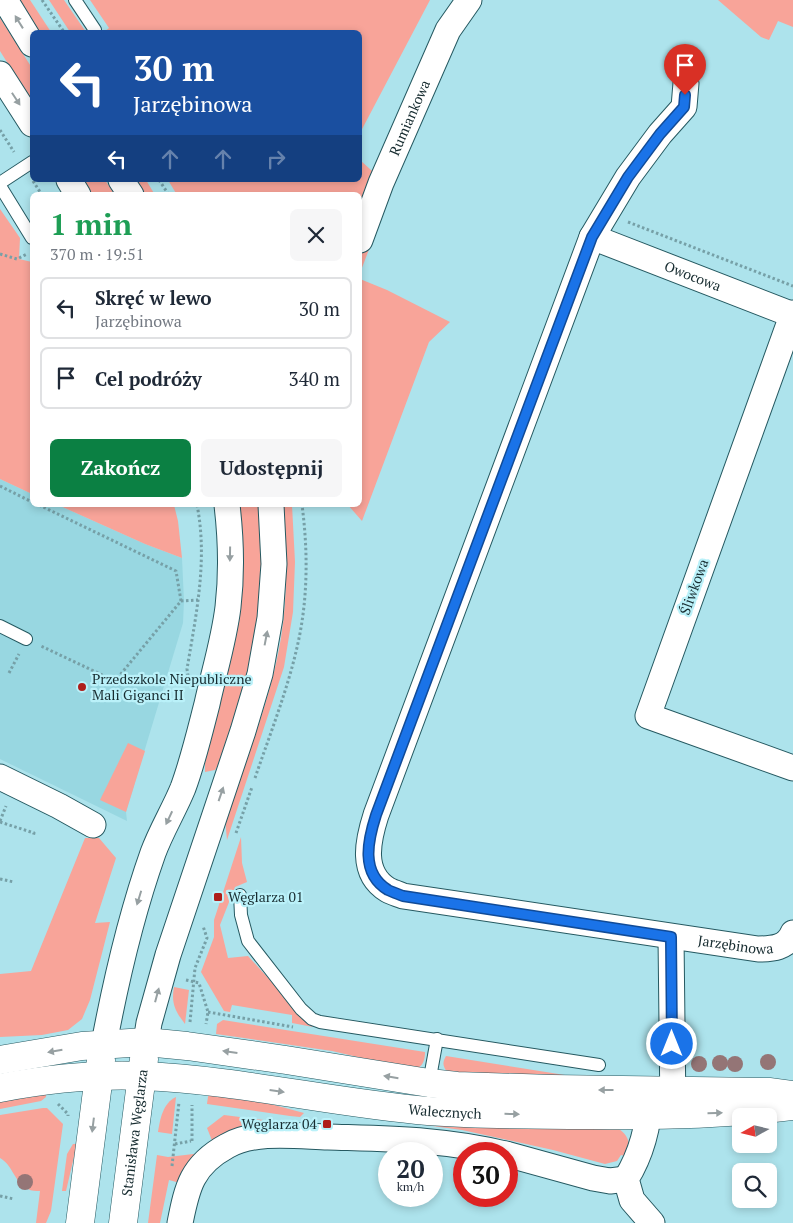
<!DOCTYPE html>
<html lang="pl">
<meta charset="utf-8">
<style>
body{margin:0;font-family:"PT Serif",serif;background:#f6f6f7;color:#1f2937;height:100vh;display:flex;flex-direction:column;font-size:19px;white-space:nowrap}
*{box-sizing:border-box;margin:0}
p{font-size:16px;color:#747a83}
.icon{flex:none;width:28px;height:28px;fill:none;stroke:currentColor;stroke-width:2;stroke-linecap:round;stroke-linejoin:round}
.map{position:relative;flex:1;overflow:hidden}
.details{position:absolute;left:30px;top:192px;width:332px;height:315px;display:flex;flex-direction:column;background:#fff;border-radius:8px;box-shadow:0 2px 8px #0003}
.details>*{flex:none}
.top-card{position:absolute;left:30px;top:30px;width:332px;height:152px;border-radius:8px;box-shadow:0 2px 8px #0003;background:#1a4fa0;color:#fff;overflow:hidden}
.needle{width:32px;rotate:262deg}
.tools{position:absolute;left:732px;top:1108px;display:grid;gap:10px}
.tools a{display:grid;place-items:center;width:45px;height:45px;border-radius:8px;background:#fff;box-shadow:0 2px 8px #0003;font-size:25px}
.speed{position:absolute;left:378px;top:1142px;display:flex;gap:10px;font-size:25px;font-weight:700;text-align:center}
.speed>*{display:grid;place-content:center;width:65px;height:65px;border-radius:50%;background:#fff;box-shadow:0 2px 8px #0003;line-height:1}
.speed small{font-size:12px;font-weight:400}
.speed .limit{border:8px solid #d22;background:#fff;color:#111}
.pin{position:absolute;display:grid;place-items:center;width:42px;height:42px;color:#fff;margin:-51px -21px;border-radius:50% 50% 50% 0;rotate:-45deg;box-shadow:0 0 5px #0007}
.pin .icon{rotate:45deg}
.me{position:absolute;width:55px;margin:-28px;rotate:0deg;stroke-linejoin:round;filter:drop-shadow(0 0 4px #0008)}
.turn{display:flex;align-items:center;gap:18px;height:105px;padding:0 20px;font-size:22px}
.turn .icon{width:65px;height:65px;stroke-width:2.5}
.turn b{display:block;font-size:35px;line-height:42px}
.lanes{display:flex;align-items:center;height:48px;padding:0 20px;background:#0003;justify-content:center;gap:25px;direction:ltr}
.lanes .off{opacity:.35}
.round{display:grid;place-items:center;flex:none;width:52px;height:52px;border-radius:8px;background:#f6f6f7}
.head{display:flex;align-items:center;justify-content:space-between;height:85px;padding:0 20px}
h1{font-size:30px;font-weight:700;line-height:38px;color:#1e9e55}
.primary-button{display:flex;gap:10px;margin-top:auto;padding:10px 20px}
.primary-button a{flex:1;height:58px;border-radius:8px;background:#0b8043;color:#fff;font-size:20px;font-weight:700;line-height:58px;text-align:center}
.primary-button a+a{background:#f6f6f7;color:#1f2937}
ul{padding:0;list-style:none}
li{display:flex;align-items:center;gap:15px;height:62px;margin:0 10px 8px;padding:0 10px;border:2px solid #e0e1e3;border-radius:8px}
li div{flex:1}
li b{display:block;font-size:19px}
li em{font-style:normal}
.map>svg:first-child{display:block}
.built{fill:#98d7e1}
.green{fill:#f8a499}
.lines{fill:none;stroke-linecap:round;stroke-linejoin:round}
.service-casing{stroke:#255961;stroke-width:14}
.minor-casing{stroke:#255961;stroke-width:27}
.tertiary-casing{stroke:#255961;stroke-width:29}
.path{stroke:#76a0a7;stroke-width:3;stroke-dasharray:2.5 2.5;stroke-linecap:butt}
.service{stroke:#fff;stroke-width:12}
.minor{stroke:#fff;stroke-width:25}
.tertiary{stroke:#fff;stroke-width:28}
.tree{fill:#947576}
.oneway{fill:#97a0a2}
.route-casing{stroke:#114b97;stroke-width:12}
.route{stroke:#1a73e8;stroke-width:9}
.poi-dot{fill:#ae1e1a;stroke:#baf1f9;stroke-width:2}
.labels{text-anchor:middle;stroke-width:4.5;stroke-linejoin:round;paint-order:stroke}
.street-label{font-size:14px;fill:#172c30;stroke:#baf1f9}
.poi-label{font-size:14px;fill:#172c30;stroke:#baf1f9;text-anchor:start}
</style>
<div class="map">
<svg width="793" height="1223" viewBox="0 0 793 1223">
<rect width="100%" height="100%" fill="#ade3ec"/>
<!-- built -->
<polygon class="built" points="0,479 32,494 32,505 58,505 145,544 182,558 184,601 183,623 126,812 127,821 0,759"/>
<!-- green -->
<g class="green">
<polygon points="19,0 30,0 51,32 40,32"/>
<polygon points="49,0 64,0 86,32 70,32"/>
<polygon points="90,0 430,0 360,133 360,32 104,32 109,28"/>
<polygon points="718,0 793,0 793,27 778,21 769,40 761,37"/>
<polygon points="0,18 32,68 32,102 0,51"/>
<polygon points="360,160 392,189 360,273 360,195 177,195 168,180 360,180"/>
<polygon points="83,180 105,180 115,195 93,195"/>
<polygon points="137,180 146,180 155,195 146,195"/>
<polygon points="0,209 20,238 19,259 32,262 32,494 0,479"/>
<polygon points="360,279 387,290 450,322 429,342 362,521 348,505 360,505"/>
<polygon points="58,505 174,505 178,521 182,558 145,544"/>
<path d="M237,505H259C260,525 262,546 262,567C262,633 240,699 220,762L215,770L205,772V763L232,651Z"/>
<path d="M282,505H292L295,562L293,612L284,667L227,840L225,819C246,760 271,699 281,638C288,594 287,548 282,505Z"/>
<polygon points="128,743 145,751 126,812 100,800"/>
<polygon points="241,837 242,863 247,882 235,887 220,925 228,958 248,956 313,1027 292,1023 292,1015 232,1005 230,1012 224,1011 201,972 214,937 214,920"/>
<polygon points="85,838 99,838 116,858 95,923 110,922 90,1000 82,1019 68,1030 42,1035 0,1037 0,974 31,971"/>
<path d="M174,987L189,990L185,1024C175,1011 171,1003 174,987Z"/>
<path d="M223,1020L425,1052C425,1063 421,1070 409,1069L332,1051L216,1034L217,1024Z"/>
<path d="M446,1056L590,1079L447,1072C443,1066 442,1063 446,1056Z"/>
<polygon points="209,1089 222,1091 304,1113 300,1117 290,1116 207,1104"/>
<polygon points="46,1091 46,1097 41,1101 0,1109 0,1098"/>
<path d="M176,1097L172,1134L158,1132C160,1119 163,1103 176,1097Z"/>
<path d="M43,1108H47L63,1124L51,1211L46,1223H36L40,1191C36,1191 31,1191 28,1189C15,1184 13,1165 0,1158V1115Z"/>
<polygon points="224,1115 295,1124 213,1143 207,1128"/>
<path d="M410,1123L616,1127C629,1135 631,1143 628,1157L621,1155L617,1161L605,1164L553,1150L462,1130Z"/>
<polygon points="73,1144 77,1144 66,1191 62,1191 67,1154"/>
<polygon points="202,1153 180,1183 169,1180 160,1223 148,1223 157,1155 168,1157"/>
</g>
<g class="lines">
<!-- service casing -->
<g class="service-casing">
<g id="service">
<polyline points="75,0 95,30"/>
<polyline points="0,183 32,162"/>
<polyline points="0,186 32,238"/>
<polyline points="0,626 26,639"/>
<polyline points="240,895 241,915 248,941 301,1009 312,1019 320,1022 599,1065"/>
<polyline points="429,1083 437,1039"/>
</g>
</g>
<!-- minor casing -->
<g class="minor-casing">
<g id="minor">
<polyline points="5,0 32,44"/>
<polyline points="0,74 32,124"/>
<path id="s1" d="M686,83L684,107L660,134L628,177L592,237L376,815C368,840 360,873 388,890C392,892 398,894 403,896L758,949C772,949 787,948 793,933"/>
<polyline points="69,180 78,195"/>
<polyline points="121,180 131,195"/>
<path id="s2" d="M592,237L793,315"/>
<path id="s3" d="M360,240L381,183L448,30L469,0"/>
<polyline points="793,313 648,716 793,768"/>
<polyline points="0,777 59,806 93,825"/>
<polyline points="671,937 673,1112"/>
<polyline points="146,1042 149,1023 168,955 243,731 260,674 270,618 274,564 271,505"/>
<path d="M104,1044C116,980 131,915 153,853C161,831 174,810 183,788C193,761 200,731 207,704C214,672 224,640 228,607C232,573 231,539 227,505"/>
<path d="M650,1095C649,1125 642,1153 626,1179L632,1200L652,1223"/>
<polyline points="506,1154 593,1178 610,1181 626,1179"/>
<path d="M180,1223C187,1187 192,1165 227,1146C254,1130 297,1136 328,1137C389,1139 444,1139 505,1154"/>
</g>
</g>
<!-- tertiary casing -->
<g class="tertiary-casing">
<g id="tertiary">
<polyline points="0,1060 82,1046 146,1042 187,1046 286,1060 429,1083 457,1086 552,1089 769,1092 793,1095"/>
<path id="s4" d="M0,1088C47,1079 95,1074 143,1076C239,1080 333,1103 428,1111C483,1115 538,1115 592,1115C659,1116 725,1115 792,1106"/>
<polyline points="80,1223 101,1060"/>
<path id="s5" d="M123,1223L144,1059"/>
</g>
</g>
<!-- path -->
<g class="path">
<polyline points="42,0 64,32"/>
<polyline points="0,130 14,152"/>
<polyline points="159,180 169,195"/>
<polyline points="33,181 42,195"/>
<polyline points="628,222 793,286"/>
<polyline points="0,254 17,259 27,254"/>
<polyline points="0,486 32,502"/>
<polyline points="39,505 176,571 181,601 115,681 41,646"/>
<polyline points="181,601 198,600"/>
<polyline points="9,673 19,654"/>
<path d="M188,676L187,669C196,615 208,560 197,505"/>
<path d="M255,778C270,734 288,689 298,643C308,598 308,550 302,505"/>
<polyline points="0,821 6,806"/>
<polyline points="0,822 34,833 33,837"/>
<polyline points="236,833 252,787"/>
<polyline points="0,879 14,882"/>
<polyline points="186,980 199,983 208,1012 206,1024"/>
<polyline points="208,1012 293,1027"/>
<polyline points="190,1022 195,968 207,938 203,926"/>
<polyline points="58,1104 68,1114 68,1116"/>
<polyline points="192,1141 192,1105"/>
<polyline points="175,1144 191,1141"/>
<polyline points="172,1166 179,1102"/>
<polyline points="0,1196 14,1199"/>
</g>
<!-- service -->
<use href="#service" class="service"/>
<!-- minor -->
<use href="#minor" class="minor"/>
<!-- tertiary -->
<use href="#tertiary" class="tertiary"/>
</g>
<!-- trees -->
<g class="tree">
<circle cx="768" cy="1062" r="8"/>
<circle cx="720" cy="1063" r="8"/>
<circle cx="699" cy="1064" r="8"/>
<circle cx="735" cy="1064" r="8"/>
<circle cx="25" cy="1182" r="8"/>
</g>
<!-- one-way arrows -->
<defs><path id="oneway-solid" d="M-6-.8H1V-3.2L6.5 0L1 3.2V.8H-6Z" transform="scale(1.25)"/></defs>
<g class="oneway">
<use href="#oneway-solid" transform="translate(19 22) rotate(-122)"/>
<use href="#oneway-solid" transform="translate(16 99) rotate(57)"/>
<use href="#oneway-solid" transform="translate(230 554) rotate(91)"/>
<use href="#oneway-solid" transform="translate(266 638) rotate(-79)"/>
<use href="#oneway-solid" transform="translate(221 794) rotate(-71)"/>
<use href="#oneway-solid" transform="translate(169 818) rotate(115)"/>
<use href="#oneway-solid" transform="translate(139 898) rotate(107)"/>
<use href="#oneway-solid" transform="translate(157 995) rotate(-75)"/>
<use href="#oneway-solid" transform="translate(55 1051) rotate(170)"/>
<use href="#oneway-solid" transform="translate(230 1052) rotate(-172)"/>
<use href="#oneway-solid" transform="translate(391 1077) rotate(-171)"/>
<use href="#oneway-solid" transform="translate(606 1090) rotate(-180)"/>
<use href="#oneway-solid" transform="translate(277 1091) rotate(8)"/>
<use href="#oneway-solid" transform="translate(715 1113) rotate(-2)"/>
<use href="#oneway-solid" transform="translate(512 1114) rotate(1)"/>
<use href="#oneway-solid" transform="translate(93 1125) rotate(97)"/>
</g>
<g class="lines">
<!-- route casing -->
<g class="route-casing">
<path id="route" d="M672,1044L671,937L403,896C398,894 392,892 388,890C360,873 368,840 376,815L592,237L628,177L660,134L684,107L685,95"/>
</g>
<!-- route -->
<use href="#route" class="route"/>
</g>
<!-- markers -->
<g class="poi-dot">
<circle cx="82" cy="687" r="5"/>
<rect x="213" y="892" width="10" height="10" rx="2.5"/>
<rect x="322" y="1119" width="10" height="10" rx="2.5"/>
</g>
<g class="labels">
<!-- street labels -->
<g class="street-label">
<text dy="5" stroke="none"><textPath href="#s3" startOffset="132">Rumiankowa</textPath></text>
<text dy="5" stroke="none"><textPath href="#s2" startOffset="108">Owocowa</textPath></text>
<text transform="translate(694 587) rotate(-70)" y="5">Śliwkowa</text>
<text dy="5" stroke="none"><textPath href="#s1" startOffset="1236">Jarzębinowa</textPath></text>
<text dy="5" stroke="none"><textPath href="#s4" startOffset="448">Walecznych</textPath></text>
<text dy="5" stroke="none"><textPath href="#s5" startOffset="91">Stanisława Węglarza</textPath></text>
</g>
<!-- poi labels -->
<g class="poi-label">
<text x="92" y="684">Przedszkole Niepubliczne<tspan x="92" dy="16">Mali Giganci II</tspan></text>
<text x="228" y="902">Węglarza 01</text>
<text x="317" y="1129" text-anchor="end">Węglarza 04</text>
</g>
</g>
</svg>
<div class="tools">
<a><svg class="needle" viewBox="-14 -14 28 28"><path d="M0-13l5 13h-10z" fill="#e53935"/><path d="M0 13l5-13h-10z" fill="#747a83"/></svg></a>
<a><svg class="icon" aria-label="search" viewBox="0 0 24 24"><circle cx="10" cy="10" r="6"/><path d="M15 15l6 6"/></svg></a>
</div>
<div class="speed"><div>20<small>km/h</small></div><div class="limit">30</div></div>
<div class="pin" style="left:685px;top:95px;background:#d93025"><svg class="icon" aria-label="arrive" viewBox="0 0 24 24"><path d="M6 21V4h12l-3 4 3 4H6"/></svg></div>
<svg class="me" style="left:672px;top:1044px" viewBox="-20 -20 40 40"><circle r="17" fill="#1a73e8" stroke="#fff" stroke-width="3"/><path d="M0-11L8 9 0 5-8 9z" fill="#fff"/></svg>
<div class="top-card">
<div class="turn"><svg class="icon" aria-label="left" viewBox="0 0 24 24"><path d="M17 20v-9H6M10 6l-5 5 5 5"/></svg><div><b>30 m</b>Jarzębinowa</div></div>
<div class="lanes"><svg class="icon" aria-label="left" viewBox="0 0 24 24"><path d="M17 20v-9H6M10 6l-5 5 5 5"/></svg><svg class="icon off" aria-label="ahead" viewBox="0 0 24 24"><path d="M12 20V5M6 11l6-6 6 6"/></svg><svg class="icon off" aria-label="ahead" viewBox="0 0 24 24"><path d="M12 20V5M6 11l6-6 6 6"/></svg><svg class="icon off" aria-label="right" viewBox="0 0 24 24"><path d="M7 20v-9h11M14 6l5 5-5 5"/></svg></div>
</div>
<section class="details">
<div class="head"><div><h1>1 min</h1><p>370 m · 19:51</p></div><a class="round"><svg class="icon" aria-label="close" viewBox="0 0 24 24"><path d="M6 6l12 12M18 6L6 18"/></svg></a></div>
<ul>
<li><svg class="icon" aria-label="left" viewBox="0 0 24 24"><path d="M17 20v-9H6M10 6l-5 5 5 5"/></svg><div><b>Skręć w lewo</b><p>Jarzębinowa</p></div><em>30 m</em></li>
<li><svg class="icon" aria-label="arrive" viewBox="0 0 24 24"><path d="M6 21V4h12l-3 4 3 4H6"/></svg><div><b>Cel podróży</b></div><em>340 m</em></li>
</ul>
<div class="primary-button"><a>Zakończ</a><a>Udostępnij</a></div>
</section>
</div>
